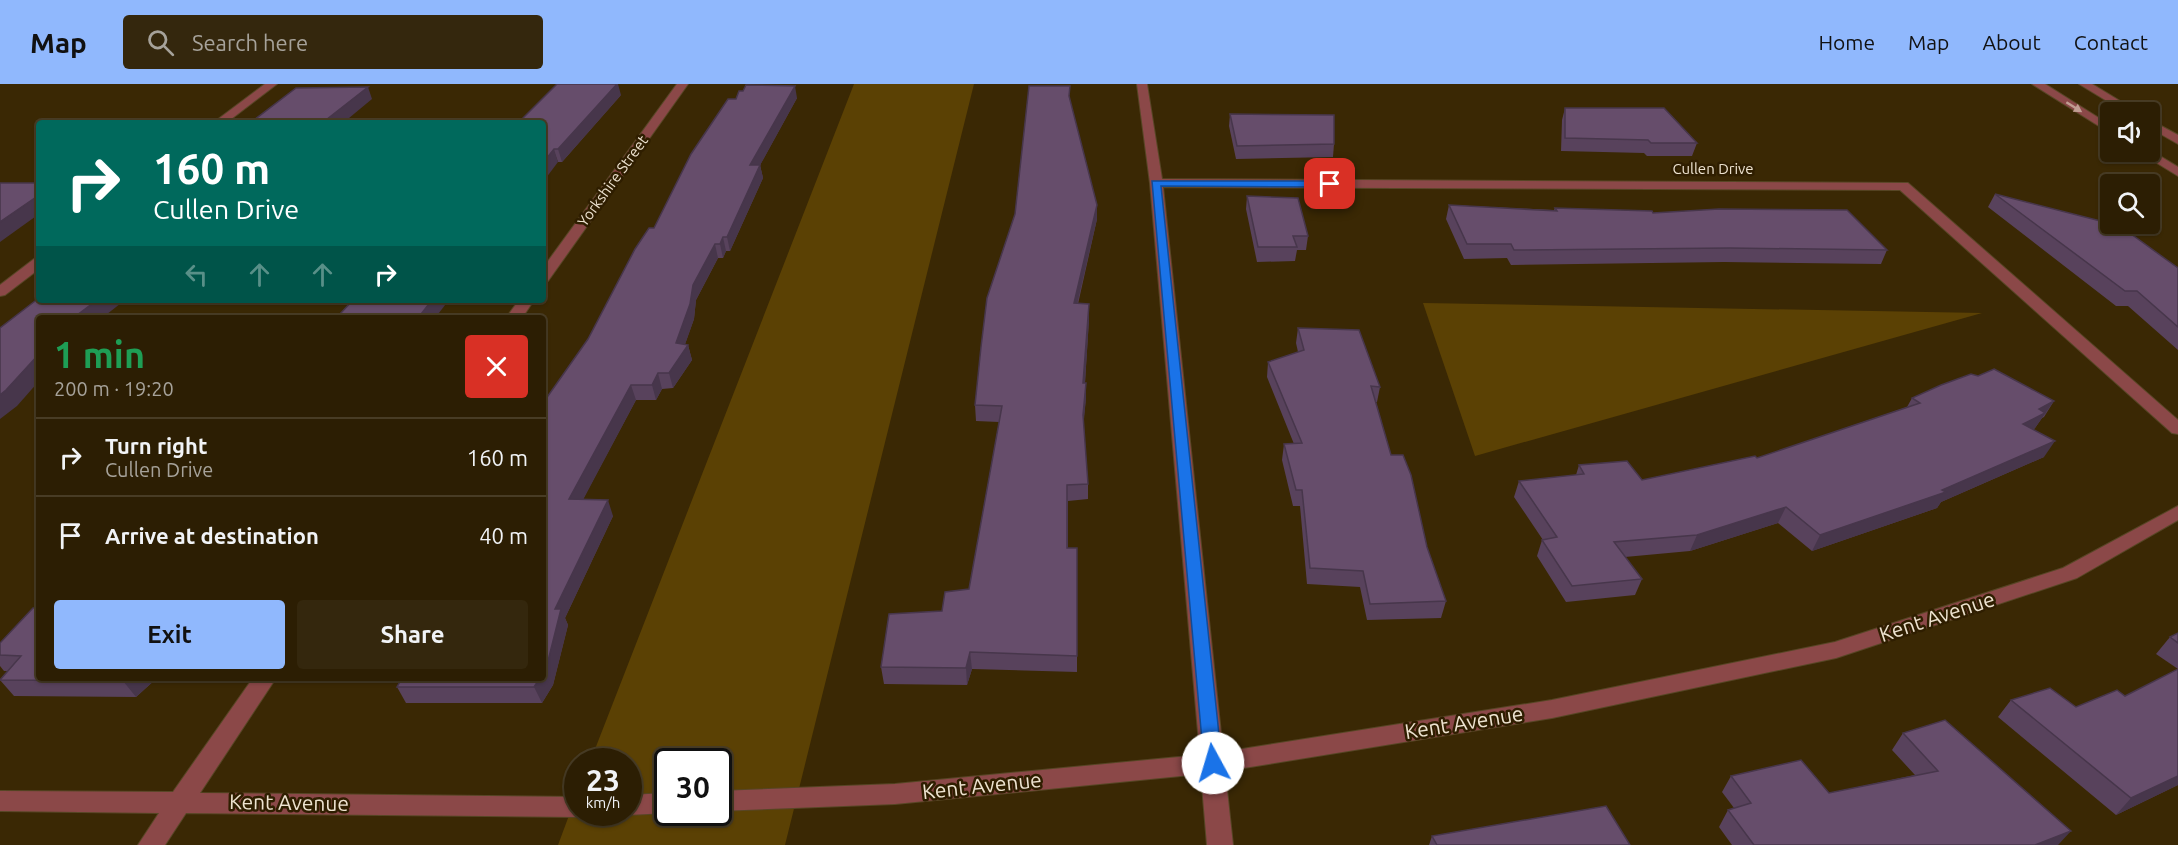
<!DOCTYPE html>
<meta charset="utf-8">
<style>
body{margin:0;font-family:Ubuntu,sans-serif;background:#34270d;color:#f1f3f6;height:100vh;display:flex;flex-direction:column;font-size:22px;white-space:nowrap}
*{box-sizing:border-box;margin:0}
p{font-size:20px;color:#a6a29a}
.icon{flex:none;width:33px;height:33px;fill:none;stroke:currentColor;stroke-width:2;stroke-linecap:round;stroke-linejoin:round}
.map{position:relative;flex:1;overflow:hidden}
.panel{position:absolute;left:36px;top:231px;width:510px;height:366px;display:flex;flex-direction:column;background:#2c1e03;border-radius:6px;box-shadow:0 2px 4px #0004,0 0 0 2px #483c25}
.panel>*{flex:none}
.hud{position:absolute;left:36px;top:36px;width:510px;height:183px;border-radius:6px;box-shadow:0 2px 4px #0004,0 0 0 2px #483c25;background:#00695c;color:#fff;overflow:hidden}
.controls{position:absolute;left:2100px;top:18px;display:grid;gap:12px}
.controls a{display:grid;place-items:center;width:60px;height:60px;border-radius:6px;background:#2c1e03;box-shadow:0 2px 4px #0004,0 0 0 2px #483c25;font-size:30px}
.speed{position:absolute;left:564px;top:664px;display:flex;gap:12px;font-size:30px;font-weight:700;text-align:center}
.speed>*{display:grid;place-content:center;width:78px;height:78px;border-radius:50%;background:#2c1e03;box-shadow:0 2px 4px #0004,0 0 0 2px #483c25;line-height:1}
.speed small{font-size:15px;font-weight:400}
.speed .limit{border:3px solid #111;border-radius:9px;background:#fff;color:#111}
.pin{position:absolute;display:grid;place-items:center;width:51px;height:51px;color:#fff;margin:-26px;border-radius:12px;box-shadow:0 3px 9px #0006}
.me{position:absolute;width:66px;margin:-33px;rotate:354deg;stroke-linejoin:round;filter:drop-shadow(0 0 4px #0008)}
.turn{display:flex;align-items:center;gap:21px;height:126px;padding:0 18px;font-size:27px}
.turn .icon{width:78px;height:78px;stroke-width:2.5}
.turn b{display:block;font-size:42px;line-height:51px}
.lanes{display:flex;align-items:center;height:57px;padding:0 18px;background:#0003;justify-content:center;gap:30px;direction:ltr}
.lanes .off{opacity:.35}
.round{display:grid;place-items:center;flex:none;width:63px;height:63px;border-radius:6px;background:#34270d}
.summary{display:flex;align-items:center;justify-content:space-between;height:102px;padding:0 18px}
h1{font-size:36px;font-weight:700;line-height:45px;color:#1e9e55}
.action{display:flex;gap:12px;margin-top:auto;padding:12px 18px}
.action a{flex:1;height:69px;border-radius:6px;background:#90b8fd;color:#111;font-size:24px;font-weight:700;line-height:69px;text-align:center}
.action a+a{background:#34270d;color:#f1f3f6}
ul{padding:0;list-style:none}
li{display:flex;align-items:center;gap:18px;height:78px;padding:0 18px;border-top:2px solid #483c25}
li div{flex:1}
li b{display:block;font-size:22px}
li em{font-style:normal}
header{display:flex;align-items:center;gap:36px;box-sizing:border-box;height:84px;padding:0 30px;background:#90b8fd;color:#111}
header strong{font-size:28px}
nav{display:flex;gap:33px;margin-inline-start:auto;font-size:21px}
.search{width:420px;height:54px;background:#34270d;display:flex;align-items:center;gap:15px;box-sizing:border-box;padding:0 21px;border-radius:6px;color:#a6a29a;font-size:22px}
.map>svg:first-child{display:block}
.green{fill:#5b4104;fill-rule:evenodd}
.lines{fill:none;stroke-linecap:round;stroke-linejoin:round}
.minor-casing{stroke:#574625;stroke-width:2}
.minor{fill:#8b4848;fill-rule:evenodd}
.wall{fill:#58425c}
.shaded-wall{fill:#47364b}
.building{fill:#664d6b;stroke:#47364b;stroke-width:1.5}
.oneway{fill:#c19d93}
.route{fill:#1a73e8;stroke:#114b97;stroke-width:1.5}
.labels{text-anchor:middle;stroke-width:5;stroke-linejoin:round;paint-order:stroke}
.far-street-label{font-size:15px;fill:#eee3d0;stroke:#2f1e00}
.near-street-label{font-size:21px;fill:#eee3d0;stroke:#2f1e00}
</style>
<header>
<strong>Map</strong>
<div class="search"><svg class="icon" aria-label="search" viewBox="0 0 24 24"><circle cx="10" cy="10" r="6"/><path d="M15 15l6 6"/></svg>Search here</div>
<nav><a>Home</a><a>Map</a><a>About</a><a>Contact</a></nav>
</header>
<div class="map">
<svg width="2178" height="761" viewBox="0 0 2178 761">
<rect width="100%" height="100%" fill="#3a2804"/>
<!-- green -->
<g class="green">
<path d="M854,0H974L785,761H558L577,710L578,729H628V678H590ZM668,678H718V729H668Z"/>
<polygon points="1423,219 1982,229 1475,372"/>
</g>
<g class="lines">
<!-- minor casing -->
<g class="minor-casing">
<g id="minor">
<polygon points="265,0 277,0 226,39 213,39"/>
<polygon points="677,0 688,0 548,197 543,198 543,184"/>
<polygon points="1137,0 1147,0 1162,95 1908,99 2178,336 2178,350 2172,349 1900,106 1163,103 1223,668 1552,616 1835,558 2063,484 2178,422 2178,436 2077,494 1836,574 1552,634 1225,687 1233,761 1207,761 1201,690 895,720 718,727 718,707 895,700 1200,671 1150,99"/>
<polygon points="2032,0 2045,0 2110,41 2110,49"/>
<polygon points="2079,0 2092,0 2138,28 2125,28"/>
<polygon points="2150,36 2178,51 2178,60 2150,44"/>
<polygon points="2150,66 2178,83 2178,92 2139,68 2150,68"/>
<polygon points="39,174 39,185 5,211 0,212 0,201 34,175"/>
<polygon points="519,216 534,216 522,234 506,234"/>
<polygon points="253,594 276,594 200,709 578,713 578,729 587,729 578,733 186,729 165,761 138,761 159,729 0,727 0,707 173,708"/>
<polygon points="668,709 669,729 628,731 621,729 628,729 628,711"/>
</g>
</g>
<!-- minor -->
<use href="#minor" class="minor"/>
</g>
<!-- wall -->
<g class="wall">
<polygon points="621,11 562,78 558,78 543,39"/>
<polygon points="797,14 760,81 763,94 730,167 726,167 723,174 718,174 696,216 694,235 685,260 688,261 692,276 673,304 662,305 656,316 636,316 583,415 613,432 565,534 568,541 553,601 542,619 406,619 397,603 543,594 588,255 654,144 736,15"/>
<polygon points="1070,16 1097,121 1097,135 1078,220 1089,235 1085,299 1086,299 1086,314 1083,341 1088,400 1088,415 1068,417 1068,464 1077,464 1077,588 972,585 967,601 884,600 881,583 942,527 969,505 999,338 976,337 975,321"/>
<polygon points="1565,24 1697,59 1692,72 1647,72 1644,69 1561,67 1562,36"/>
<polygon points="1230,30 1334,60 1333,73 1236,75 1229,42"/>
<polygon points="1995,110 2178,184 2178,266 2128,222 2116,222 1988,123"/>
<polygon points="1247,112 1308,152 1306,166 1297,166 1295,177 1257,178 1246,125"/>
<polygon points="1449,121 1554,126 1555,124 1653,129 1887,166 1881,180 1724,178 1511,181 1507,174 1464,175 1446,135"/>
<polygon points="1298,244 1380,303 1377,318 1376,318 1391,371 1427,463 1446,517 1441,534 1367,536 1360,503 1307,500 1300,422 1293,422 1282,376 1284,360 1294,360 1267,293 1268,278 1298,268 1296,259"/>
<polygon points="1912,314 2054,317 2044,333 2042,334 2035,344 2033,346 2044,373 1941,418 1937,424 1812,467 1778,439 1690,467 1625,473 1642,495 1635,511 1566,518 1537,472 1542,456 1543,456 1514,413 1519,397 1576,391 1579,381 1642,396 1757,374 1907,323"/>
<polygon points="2178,549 2178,585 2156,570 2170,553"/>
<polygon points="0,559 157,594 136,613 14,612 0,596 8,587 4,587 0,582"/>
<polygon points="2178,585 2178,701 2116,731 1998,633 2011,616 2076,623 2125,612"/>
<polygon points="1903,649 2058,761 1732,761 1719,743 1728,726 1734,724 1722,708 1731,692 1829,709 1915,691 1892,666"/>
<polygon points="1432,752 1630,761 1429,761"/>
</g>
<!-- shaded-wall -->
<g class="shaded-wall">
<polygon points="617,0 618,0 621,11 562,78 558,65"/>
<polygon points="795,2 797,14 753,94 750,81"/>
<polygon points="368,3 372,15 343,39 322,39"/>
<polygon points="554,65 558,78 543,98 543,79"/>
<polygon points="760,81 763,94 730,167 727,153"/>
<polygon points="39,111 39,130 0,158 0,138"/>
<polygon points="1097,121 1097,135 1074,234 1074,219"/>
<polygon points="723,153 726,167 723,174 720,160"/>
<polygon points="715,160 718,174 696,216 694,235 681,272 688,261 692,276 673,304 669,289 676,259 693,201"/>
<polygon points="97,216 125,216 102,234 73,234"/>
<polygon points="432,216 449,216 435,234 418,234"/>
<polygon points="1089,220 1089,235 1084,314 1083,299"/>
<polygon points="39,270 39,297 17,322 0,335 0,311"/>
<polygon points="658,289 662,305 656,316 652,301"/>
<polygon points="1086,299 1086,314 1083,347 1083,331"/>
<polygon points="631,301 636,316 575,431 569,415"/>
<polygon points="2054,317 2035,344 2014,356 2023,340 2039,325"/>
<polygon points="2055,357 2044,373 1941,418 1937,424 1812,467 1820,451 1942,406"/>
<polygon points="608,416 613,432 565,534 568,541 553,601 542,619 534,603 540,594 543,594 543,589 555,525"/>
<polygon points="1786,423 1778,439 1690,467 1697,451"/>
<polygon points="970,568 972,585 967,601 966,584"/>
<polygon points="126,594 157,594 136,613 123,597"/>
<polygon points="2178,692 2178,701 2116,731 2131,714"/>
<polygon points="2071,747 2058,761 2035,761"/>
</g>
<!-- building -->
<g class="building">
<polygon points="557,0 617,0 558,65 554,65 543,79 543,39 518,39"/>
<polygon points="746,1 795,2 750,81 760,81 727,153 723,153 720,160 715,160 693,201 690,220 676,259 688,261 669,289 658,289 652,301 631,301 569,415 608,416 555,525 561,525 546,585 543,589 543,319 588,255 635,165 649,144 654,144 691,70 728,15 736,15 739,7 743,7"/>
<polygon points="1029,2 1070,2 1069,12 1097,121 1074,219 1089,220 1083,299 1086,299 1083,331 1088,400 1067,401 1067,464 1077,464 1077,572 970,568 966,584 881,583 889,530 942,527 945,508 969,505 1002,322 975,321 981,263 987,214 1015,130"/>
<polygon points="368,3 322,39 250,39 296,4"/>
<polygon points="1565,24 1664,24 1697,59 1651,59 1648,56 1565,54"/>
<polygon points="1230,30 1334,31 1334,60 1237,62"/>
<polygon points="0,99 39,99 39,111 0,138"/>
<polygon points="1995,110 2120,142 2178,184 2178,243 2137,207 2125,207"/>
<polygon points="1247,112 1298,114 1308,152 1293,152 1297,163 1258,163"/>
<polygon points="1449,121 1557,127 1555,124 1652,127 1653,129 1719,125 1847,126 1887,166 1730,164 1514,166 1511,160 1467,160"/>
<polygon points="39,214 39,216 97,216 73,234 39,234 39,270 6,306 0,311 0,244"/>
<polygon points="353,216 432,216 418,234 327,234 330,231 340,230"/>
<polygon points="1298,244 1359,246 1380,303 1371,302 1391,371 1403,371 1411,391 1427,463 1446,517 1370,520 1363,487 1310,484 1302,406 1296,406 1284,360 1302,359 1268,278 1304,266"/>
<polygon points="1994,285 2054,317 2039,325 2045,329 2023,340 2055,357 1942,406 1946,408 1820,451 1786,423 1697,451 1614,458 1642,495 1572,502 1542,456 1557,453 1519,397 1584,390 1579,381 1627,377 1642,396 1755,372 1757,374 1920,319 1912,314 1941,301 1971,290 1978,292"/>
<polygon points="33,524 39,524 39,594 126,594 123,597 0,596 21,572 0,571 0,559"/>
<polygon points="2178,549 2178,559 2170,553"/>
<polygon points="2178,585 2178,692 2131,714 2011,616 2050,604 2076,623 2117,606 2125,612"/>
<polygon points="402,594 540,594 534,603 397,603"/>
<polygon points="1945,636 2071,747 2035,761 1754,761 1728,726 1751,719 1731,692 1801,676 1829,709 1938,687 1903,649"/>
<polygon points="1606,722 1630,761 1437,761 1432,752"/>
</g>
<!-- one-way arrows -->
<defs><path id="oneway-solid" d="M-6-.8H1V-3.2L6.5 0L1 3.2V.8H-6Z" transform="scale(1.5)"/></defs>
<use class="oneway" href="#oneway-solid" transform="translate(2074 23) rotate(32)"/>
<!-- route -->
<polygon class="route" points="1152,97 1330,97 1335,100 1330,103 1161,102 1222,679 1219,684 1213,687 1207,684 1204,679"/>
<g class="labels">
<!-- far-street labels -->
<g class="far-street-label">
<text x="1713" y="90">Cullen Drive</text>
<text transform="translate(613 97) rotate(-54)" y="5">Yorkshire Street</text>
</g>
<!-- near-street labels -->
<g class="near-street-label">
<text transform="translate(1937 533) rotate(-18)" y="7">Kent Avenue</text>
<text transform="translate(1464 639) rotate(-9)" y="7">Kent Avenue</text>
<text transform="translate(982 702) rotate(-6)" y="7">Kent Avenue</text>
<text transform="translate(289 719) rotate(1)" y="7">Kent Avenue</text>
</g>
</g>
</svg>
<div class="controls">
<a><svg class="icon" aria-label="sound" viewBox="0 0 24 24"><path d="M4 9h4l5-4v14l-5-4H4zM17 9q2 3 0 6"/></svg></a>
<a><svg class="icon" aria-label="search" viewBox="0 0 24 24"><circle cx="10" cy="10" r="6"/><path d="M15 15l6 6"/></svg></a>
</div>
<div class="speed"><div>23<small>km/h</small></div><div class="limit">30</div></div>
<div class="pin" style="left:1330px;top:100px;background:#d93025"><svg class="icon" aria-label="arrive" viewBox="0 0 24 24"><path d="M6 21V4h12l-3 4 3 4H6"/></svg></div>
<svg class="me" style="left:1213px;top:679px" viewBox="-20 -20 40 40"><circle r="19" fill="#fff"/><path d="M0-13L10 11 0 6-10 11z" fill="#1a73e8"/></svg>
<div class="hud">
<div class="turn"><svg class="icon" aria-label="right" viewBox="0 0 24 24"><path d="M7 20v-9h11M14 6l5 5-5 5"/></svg><div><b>160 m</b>Cullen Drive</div></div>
<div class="lanes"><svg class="icon off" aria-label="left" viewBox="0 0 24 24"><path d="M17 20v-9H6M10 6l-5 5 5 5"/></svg><svg class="icon off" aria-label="ahead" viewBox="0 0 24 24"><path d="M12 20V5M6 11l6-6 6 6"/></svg><svg class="icon off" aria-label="ahead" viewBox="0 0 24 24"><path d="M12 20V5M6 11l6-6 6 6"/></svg><svg class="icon" aria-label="right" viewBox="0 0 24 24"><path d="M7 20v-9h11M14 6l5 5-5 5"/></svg></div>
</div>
<section class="panel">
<div class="summary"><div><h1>1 min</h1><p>200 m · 19:20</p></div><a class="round" style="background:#d93025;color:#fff"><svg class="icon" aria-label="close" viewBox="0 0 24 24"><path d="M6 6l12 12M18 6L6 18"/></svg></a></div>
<ul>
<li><svg class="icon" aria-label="right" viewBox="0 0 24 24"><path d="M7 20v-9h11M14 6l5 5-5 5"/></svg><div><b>Turn right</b><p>Cullen Drive</p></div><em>160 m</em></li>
<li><svg class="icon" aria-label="arrive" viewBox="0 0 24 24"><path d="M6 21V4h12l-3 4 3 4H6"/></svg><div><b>Arrive at destination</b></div><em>40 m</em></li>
</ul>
<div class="action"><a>Exit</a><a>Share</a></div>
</section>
</div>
